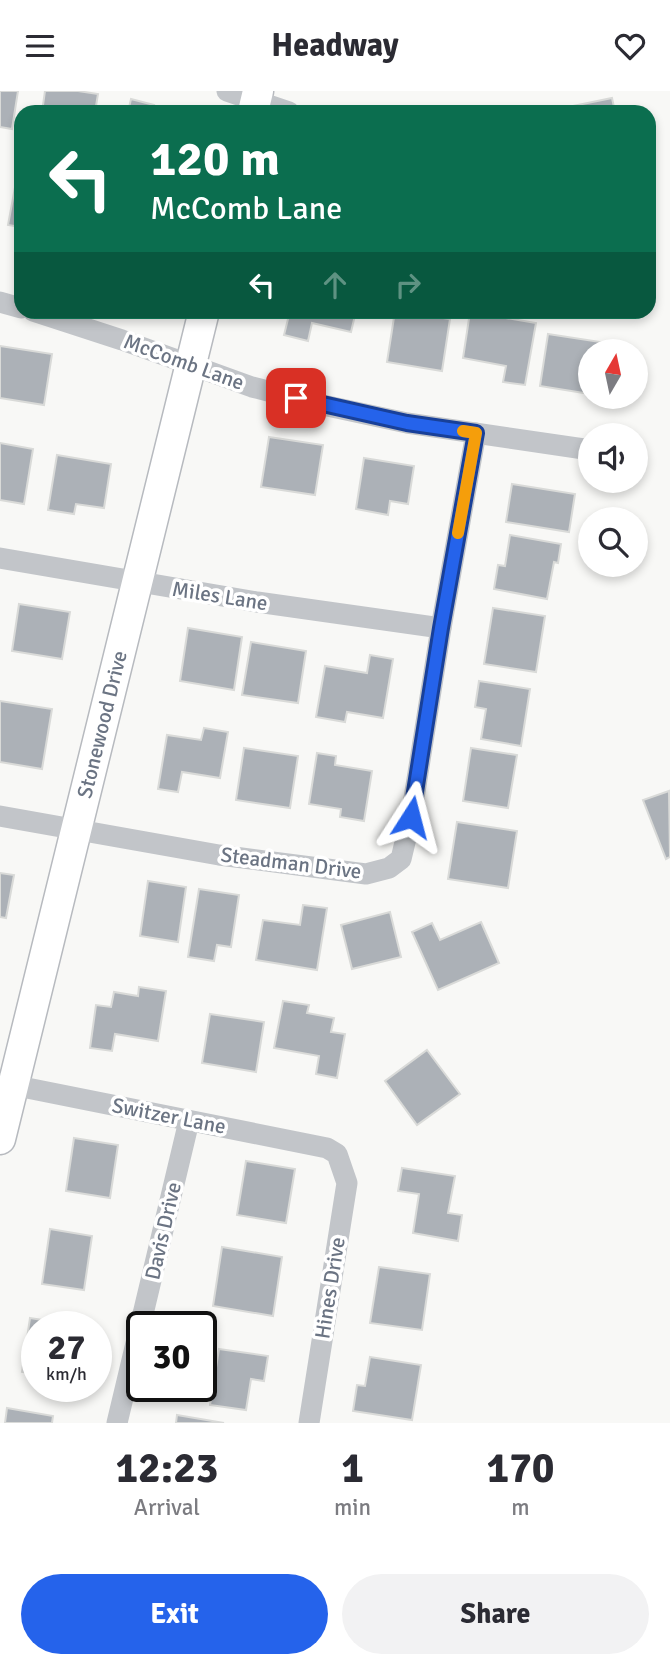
<!DOCTYPE html>
<style>
body{margin:0;font-family:Signika,sans-serif;background:#f2f2f3;color:#2b2b33;height:100vh;display:flex;flex-direction:column;font-size:26px;white-space:nowrap}
*{box-sizing:border-box;margin:0}
p{font-size:23px;color:#7c7c81}
.icon{flex:none;width:38px;height:38px;fill:none;stroke:currentColor;stroke-width:2;stroke-linecap:round;stroke-linejoin:round}
.map{position:relative;height:1332px;overflow:hidden}
.side{display:flex;flex-direction:column;background:#fff;flex:1}
.side>*{flex:none}
.top-card{position:absolute;left:14px;top:14px;width:642px;height:214px;border-radius:21px;box-shadow:0 4px 10px #0003;background:#0b6e4f;color:#fff;overflow:hidden}
.needle{width:46px;rotate:9deg}
.tools{position:absolute;left:578px;top:248px;display:grid;gap:14px}
.tools a{display:grid;place-items:center;width:70px;height:70px;border-radius:50%;background:#fff;box-shadow:0 4px 10px #0003;font-size:35px}
.speed{position:absolute;left:21px;top:1220px;display:flex;gap:14px;font-size:35px;font-weight:700;text-align:center}
.speed>*{display:grid;place-content:center;width:91px;height:91px;border-radius:50%;background:#fff;box-shadow:0 4px 10px #0003;line-height:1}
.speed small{font-size:18px;font-weight:400}
.speed .limit{border:4px solid #111;border-radius:10px;background:#fff;color:#111}
.pin{position:absolute;display:grid;place-items:center;width:60px;height:60px;color:#fff;margin:-30px;border-radius:14px;box-shadow:0 4px 10px #0006}
.me{position:absolute;width:77px;margin:-38px;rotate:9deg;stroke-linejoin:round;filter:drop-shadow(0 0 5px #0008)}
.turn{display:flex;align-items:center;gap:24px;height:147px;padding:0 21px;font-size:32px}
.turn .icon{width:91px;height:91px;stroke-width:2.5}
.turn b{display:block;font-size:49px;line-height:60px}
.lanes{display:flex;align-items:center;height:66px;padding:0 21px;background:#0003;justify-content:center;gap:35px;direction:ltr}
.lanes .off{opacity:.35}
.eta{display:flex;justify-content:space-evenly;align-items:center;height:119px;text-align:center}
.eta b{font-size:42px;font-weight:700;line-height:49px}
.button{display:flex;gap:14px;margin-top:auto;padding:14px 21px}
.button a{flex:1;height:80px;border-radius:42px;background:#2563eb;color:#fff;font-size:28px;font-weight:700;line-height:80px;text-align:center}
.button a+a{background:#f2f2f3;color:#2b2b33}
header{display:flex;justify-content:space-between;align-items:center;height:91px;padding:0 21px;background:#fff;font-size:32px;font-weight:700}
.map>svg:first-child{display:block}
.building{fill:#acb1b7;stroke:#d9dad8;stroke-width:2}
.lines{fill:none;stroke-linecap:round;stroke-linejoin:round}
.secondary-casing{stroke:#b7babf;stroke-width:33}
.street{stroke:#c2c5c9;stroke-width:21}
.secondary{stroke:#fff;stroke-width:30}
.route-casing{stroke:#184099;stroke-width:18}
.route{stroke:#2563eb;stroke-width:12}
.slow{stroke:#f59e0b;stroke-width:12}
.labels{text-anchor:middle;stroke-width:7;stroke-linejoin:round;paint-order:stroke}
.street-label{font-size:21px;fill:#6b7483;stroke:#fff}
</style>
<header><svg class="icon" aria-label="menu" viewBox="0 0 24 24"><path d="M4 6h16M4 12h16M4 18h16"/></svg>Headway<svg class="icon" aria-label="heart" viewBox="0 0 24 24"><path d="M12 20l-8-8c-3-5 5-10 8-4 3-6 11-1 8 4z"/></svg></header>
<div class="map">
<svg width="670" height="1332" viewBox="0 0 670 1332">
<rect width="100%" height="100%" fill="#f8f8f6"/>
<!-- building -->
<g class="building">
<polygon points="0,0 18,0 12,38 0,36"/>
<polygon points="45,0 78,0 98,3 95,21 42,21"/>
<polygon points="612,7 615,21 563,21 563,17"/>
<polygon points="131,8 154,14 152,21 128,21"/>
<polygon points="16,91 21,92 21,136 8,134"/>
<polygon points="290,220 356,220 351,241 312,232 308,250 284,244"/>
<polygon points="395,220 450,228 442,280 387,271"/>
<polygon points="470,221 536,232 525,294 503,291 506,275 463,267"/>
<polygon points="548,243 607,252 606,261 590,261 590,303 540,295"/>
<polygon points="0,255 52,263 44,314 0,307"/>
<polygon points="269,346 323,354 315,404 261,396"/>
<polygon points="0,352 33,358 24,413 0,409"/>
<polygon points="57,364 111,373 104,417 76,413 74,423 48,419"/>
<polygon points="364,367 414,375 408,413 390,410 388,424 356,418"/>
<polygon points="512,393 575,403 569,441 506,431"/>
<polygon points="510,444 561,453 558,472 554,471 547,508 494,498 498,474 505,475"/>
<polygon points="19,513 70,521 62,568 12,560"/>
<polygon points="493,517 545,525 536,581 484,573"/>
<polygon points="188,537 242,546 234,599 180,590"/>
<polygon points="251,551 306,560 298,612 242,604"/>
<polygon points="370,564 393,568 383,627 347,621 345,631 316,626 325,575 367,582"/>
<polygon points="479,590 530,598 521,655 481,648 486,618 475,616"/>
<polygon points="0,610 52,618 42,678 0,671"/>
<polygon points="204,637 228,641 220,687 182,681 178,701 158,698 167,644 201,649"/>
<polygon points="244,657 298,665 290,717 236,709"/>
<polygon points="471,657 517,664 508,717 463,710"/>
<polygon points="317,662 336,665 335,674 372,680 364,730 340,726 341,718 309,713"/>
<polygon points="669,700 670,766 666,768 643,709"/>
<polygon points="457,731 517,740 508,797 448,788"/>
<polygon points="0,782 14,784 6,827 0,826"/>
<polygon points="148,790 186,796 178,851 140,845"/>
<polygon points="199,798 239,804 231,856 217,854 214,870 188,866"/>
<polygon points="303,814 327,817 317,879 256,869 263,829 300,834"/>
<polygon points="390,821 401,866 352,878 341,834"/>
<polygon points="481,831 499,872 438,899 412,841 432,832 440,849"/>
<polygon points="139,896 166,900 158,950 115,943 112,960 90,957 96,914 111,916 114,901 138,905"/>
<polygon points="283,910 309,914 307,922 334,927 331,941 345,943 337,987 316,983 319,965 274,957"/>
<polygon points="210,923 264,931 256,981 202,972"/>
<polygon points="427,959 460,1003 417,1034 385,990"/>
<polygon points="74,1047 118,1054 110,1107 66,1100"/>
<polygon points="246,1070 295,1078 286,1132 237,1124"/>
<polygon points="402,1077 455,1085 448,1122 462,1124 458,1150 413,1142 419,1103 398,1100"/>
<polygon points="50,1138 92,1145 84,1199 42,1193"/>
<polygon points="222,1156 282,1166 273,1225 213,1215"/>
<polygon points="379,1176 430,1183 422,1239 370,1232"/>
<polygon points="30,1227 80,1235 37,1236 37,1283 22,1281"/>
<polygon points="219,1258 268,1265 264,1290 251,1288 246,1319 210,1314"/>
<polygon points="370,1266 421,1274 412,1329 353,1320 357,1294 365,1295"/>
<polygon points="7,1317 53,1325 52,1332 5,1332"/>
<polygon points="177,1324 224,1332 176,1332"/>
</g>
<g class="lines">
<!-- secondary casing -->
<g class="secondary-casing">
<g id="secondary">
<polyline points="253,21 258,0"/>
<path id="s1" d="M0,1048L204,220"/>
</g>
</g>
<!-- street -->
<g class="street">
<polyline points="227,0 289,21"/>
<polyline points="0,211 21,217"/>
<polyline points="33,220 122,249 252,296 318,313 407,332 584,358"/>
<polyline points="0,467 257,511 441,537"/>
<polyline points="0,725 219,764 366,783 389,777 401,768 411,726 441,537 476,342"/>
<polyline points="2,992 327,1057 337,1063 347,1092 309,1332"/>
<polyline points="117,1332 189,1030"/>
</g>
<!-- secondary -->
<use href="#secondary" class="secondary"/>
</g>
<g class="lines">
<!-- route casing -->
<g class="route-casing">
<polyline id="route" points="296,307 407,332 476,342 441,537 411,726"/>
</g>
<!-- route -->
<use href="#route" class="route"/>
<!-- slow -->
<polyline class="slow" points="458,442 476,342 463,340"/>
</g>
<g class="labels">
<!-- street labels -->
<g class="street-label">
<text transform="translate(184 271) rotate(20)" y="7">McComb Lane</text>
<text transform="translate(220 505) rotate(9)" y="7">Miles Lane</text>
<text dy="7" stroke="none"><textPath href="#s1" startOffset="427">Stonewood Drive</textPath></text>
<text transform="translate(291 772) rotate(7)" y="7">Steadman Drive</text>
<text transform="translate(169 1025) rotate(11)" y="7">Switzer Lane</text>
<text transform="translate(163 1140) rotate(-77)" y="7">Davis Drive</text>
<text transform="translate(330 1197) rotate(-81)" y="7">Hines Drive</text>
</g>
</g>
</svg>
<div class="tools">
<a><svg class="needle" viewBox="-14 -14 28 28"><path d="M0-13l5 13h-10z" fill="#e53935"/><path d="M0 13l5-13h-10z" fill="#7c7c81"/></svg></a>
<a><svg class="icon" aria-label="sound" viewBox="0 0 24 24"><path d="M4 9h4l5-4v14l-5-4H4zM17 9q2 3 0 6"/></svg></a>
<a><svg class="icon" aria-label="search" viewBox="0 0 24 24"><circle cx="10" cy="10" r="6"/><path d="M15 15l6 6"/></svg></a>
</div>
<div class="speed"><div>27<small>km/h</small></div><div class="limit">30</div></div>
<div class="pin" style="left:296px;top:307px;background:#d93025"><svg class="icon" aria-label="arrive" viewBox="0 0 24 24"><path d="M6 21V4h12l-3 4 3 4H6"/></svg></div>
<svg class="me" style="left:411px;top:726px" viewBox="-20 -20 40 40"><path d="M0-17L14 15 0 8-14 15z" fill="#2563eb" stroke="#fff" stroke-width="4"/></svg>
<div class="top-card">
<div class="turn"><svg class="icon" aria-label="left" viewBox="0 0 24 24"><path d="M17 20v-9H6M10 6l-5 5 5 5"/></svg><div><b>120 m</b>McComb Lane</div></div>
<div class="lanes"><svg class="icon" aria-label="left" viewBox="0 0 24 24"><path d="M17 20v-9H6M10 6l-5 5 5 5"/></svg><svg class="icon off" aria-label="ahead" viewBox="0 0 24 24"><path d="M12 20V5M6 11l6-6 6 6"/></svg><svg class="icon off" aria-label="right" viewBox="0 0 24 24"><path d="M7 20v-9h11M14 6l5 5-5 5"/></svg></div>
</div>
</div>
<section class="side">
<div class="eta">
<div><b>12:23</b><p>Arrival</p></div>
<div><b>1</b><p>min</p></div>
<div><b>170</b><p>m</p></div>
</div>
<div class="button"><a>Exit</a><a>Share</a></div>
</section>
